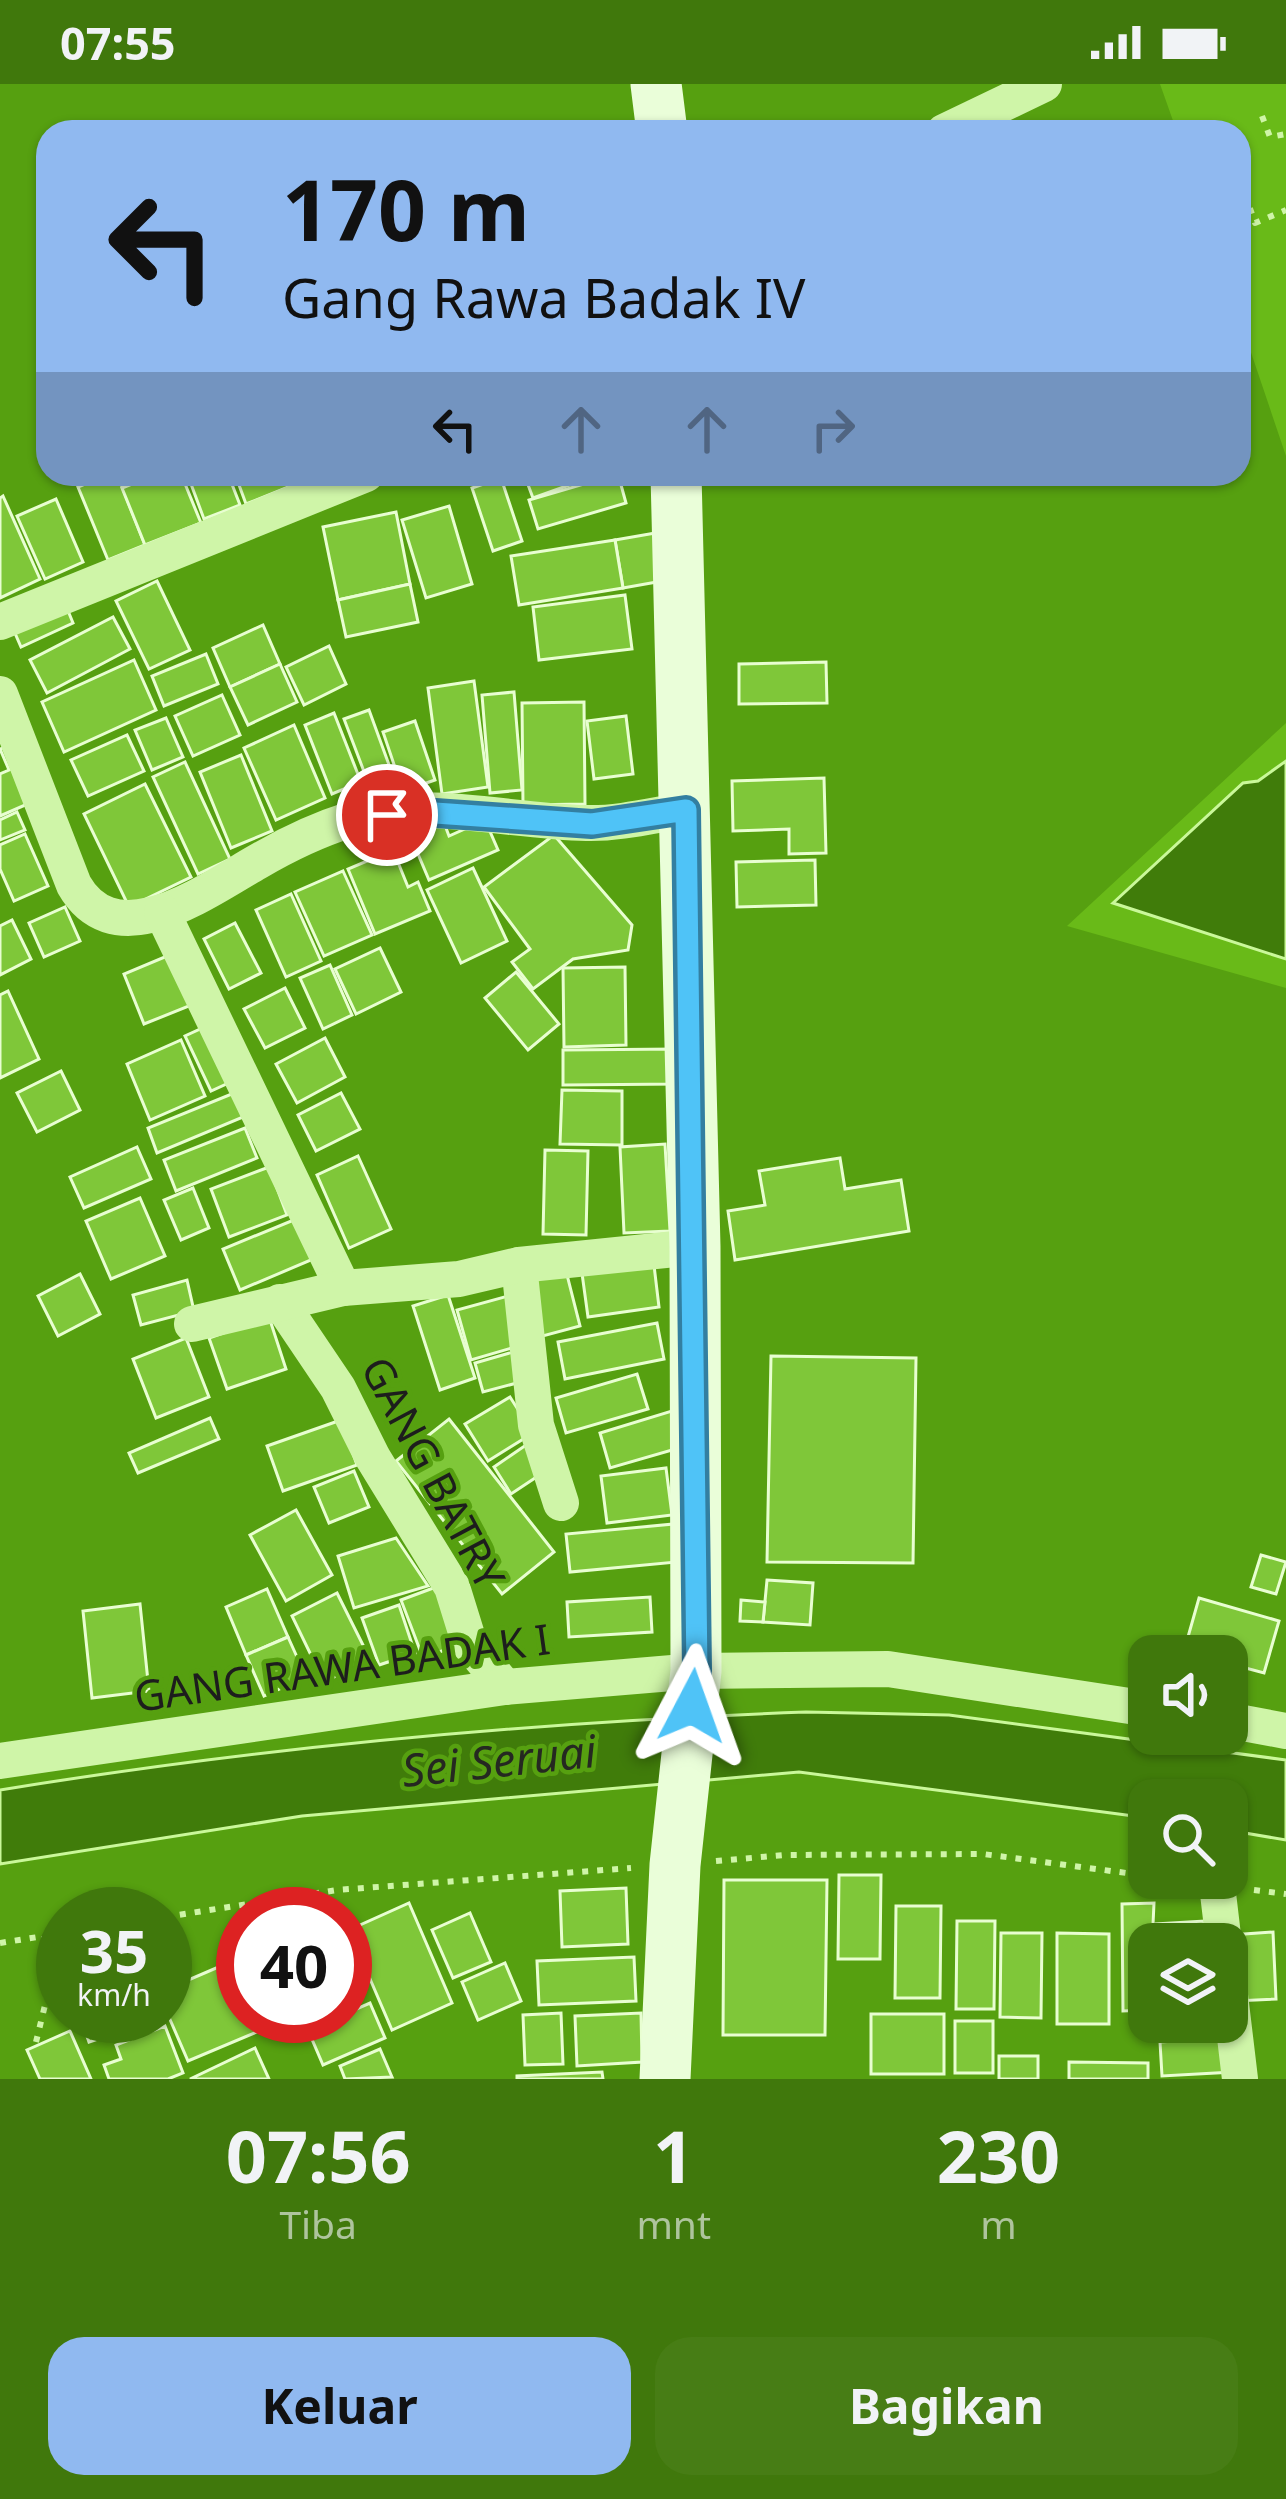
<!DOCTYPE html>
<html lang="id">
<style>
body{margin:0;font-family:"Noto Sans",sans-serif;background:#477d15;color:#f1f3f6;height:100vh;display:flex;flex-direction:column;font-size:45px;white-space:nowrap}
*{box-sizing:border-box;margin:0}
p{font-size:39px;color:#aec49d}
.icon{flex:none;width:66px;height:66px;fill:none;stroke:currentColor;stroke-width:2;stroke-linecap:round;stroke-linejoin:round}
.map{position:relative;height:1995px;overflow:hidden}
.side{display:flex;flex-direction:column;background:#40780c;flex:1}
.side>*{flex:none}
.guide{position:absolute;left:36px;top:36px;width:1215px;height:366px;border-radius:36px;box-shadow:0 3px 9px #0004;background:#90b9f0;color:#111;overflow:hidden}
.tools{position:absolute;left:1128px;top:1551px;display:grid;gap:24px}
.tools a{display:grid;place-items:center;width:120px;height:120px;border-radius:24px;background:#40780c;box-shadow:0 3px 9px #0004;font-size:60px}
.speed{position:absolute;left:36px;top:1803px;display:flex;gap:24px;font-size:60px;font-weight:700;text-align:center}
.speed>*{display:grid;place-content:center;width:156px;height:156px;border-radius:50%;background:#40780c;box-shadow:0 3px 9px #0004;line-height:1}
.speed small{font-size:30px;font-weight:400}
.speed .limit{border:18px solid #d22;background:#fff;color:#111}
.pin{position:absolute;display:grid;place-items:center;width:102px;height:102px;color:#fff;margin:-51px;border:6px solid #fff;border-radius:50%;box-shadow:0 3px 12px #0007}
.me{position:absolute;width:132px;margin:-66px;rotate:4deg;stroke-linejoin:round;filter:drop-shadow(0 0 9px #0008)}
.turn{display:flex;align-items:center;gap:42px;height:252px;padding:0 48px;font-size:54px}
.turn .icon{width:156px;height:156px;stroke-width:2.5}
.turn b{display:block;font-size:84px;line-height:102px}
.lanes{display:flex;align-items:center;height:114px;padding:0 48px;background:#0003;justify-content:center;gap:60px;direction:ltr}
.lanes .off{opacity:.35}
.eta{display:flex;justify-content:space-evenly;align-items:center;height:204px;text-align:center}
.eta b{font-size:72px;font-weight:700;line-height:84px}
.cta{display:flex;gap:24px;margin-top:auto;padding:24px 48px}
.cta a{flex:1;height:138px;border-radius:36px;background:#90b9f0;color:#111;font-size:48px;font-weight:700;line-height:138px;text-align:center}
.cta a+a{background:#477d15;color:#f1f3f6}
.status{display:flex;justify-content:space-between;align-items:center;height:84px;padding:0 60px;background:#40780c;direction:ltr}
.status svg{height:33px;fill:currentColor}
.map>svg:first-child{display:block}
.green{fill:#69ba18}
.water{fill:#407c0a;stroke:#caf89a;stroke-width:3}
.building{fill:#7fc739;stroke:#e8fed1;stroke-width:3}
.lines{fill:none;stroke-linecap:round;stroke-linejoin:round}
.path{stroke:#cff5a8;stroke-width:6;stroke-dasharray:6 9;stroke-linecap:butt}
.street{stroke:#cff5a8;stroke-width:36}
.secondary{stroke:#eafed9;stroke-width:51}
.route-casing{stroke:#337fa1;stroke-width:30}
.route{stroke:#4fc3f7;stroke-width:21}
.labels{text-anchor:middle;stroke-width:9;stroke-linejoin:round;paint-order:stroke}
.street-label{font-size:42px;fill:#1d1d1d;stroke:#56a010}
.water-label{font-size:45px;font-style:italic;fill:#252821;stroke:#56a010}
</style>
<div class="status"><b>07:55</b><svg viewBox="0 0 49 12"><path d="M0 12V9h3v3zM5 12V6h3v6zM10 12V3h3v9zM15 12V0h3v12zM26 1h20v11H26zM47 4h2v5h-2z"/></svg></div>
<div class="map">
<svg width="1286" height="1995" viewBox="0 0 1286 1995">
<rect width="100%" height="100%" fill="#56a010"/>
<!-- green -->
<g class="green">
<polygon points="1160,0 1286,0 1286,372 1239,233 1239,48 1177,48"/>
<polygon points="1286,639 1286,904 1067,842"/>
</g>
<!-- water -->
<g class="water">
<polygon points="1286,677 1286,875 1113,819 1243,699 1258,697"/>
<path d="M806,1628L949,1631L1286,1676V1756L1227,1746V1716H1149V1734L799,1688L302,1732L0,1780V1706C269,1662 534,1638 806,1628Z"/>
</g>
<!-- building -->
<g class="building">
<polygon points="108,390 117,390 145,461 108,476 78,403"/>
<polygon points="157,390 181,390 201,439 145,461 122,404"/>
<polygon points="228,390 240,421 204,435 188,392"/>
<polygon points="235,390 286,390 291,402 246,420"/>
<polygon points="524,390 572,390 575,399 533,414"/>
<polygon points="618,390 626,419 538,445 529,416"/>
<polygon points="501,394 522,457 493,467 472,404"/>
<polygon points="3,412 40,495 0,514 0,414"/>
<polygon points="56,415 83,478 45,495 17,432"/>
<polygon points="449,422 472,500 426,514 402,436"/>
<polygon points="396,428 410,500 338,516 323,443"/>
<polygon points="661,448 668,496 623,504 615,456"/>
<polygon points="615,456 623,504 519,521 511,472"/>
<polygon points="157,497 190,566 149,585 116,517"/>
<polygon points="410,500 418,538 346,553 338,516"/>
<polygon points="625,511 632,565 539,576 533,523"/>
<polygon points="64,517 73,539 21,563 11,540"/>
<polygon points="113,533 130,565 47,609 30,576"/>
<polygon points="263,541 280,580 230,603 213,564"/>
<polygon points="329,562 346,600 304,621 286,583"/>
<polygon points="206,570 218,600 164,622 152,592"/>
<polygon points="134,576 156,626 64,668 42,618"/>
<polygon points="826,578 827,619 739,620 739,580"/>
<polygon points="280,580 297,618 248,641 230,603"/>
<polygon points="474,597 488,703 442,710 428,604"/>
<polygon points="514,608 522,706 490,709 482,611"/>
<polygon points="222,611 240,651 193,672 175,632"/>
<polygon points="584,618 585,720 523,721 522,619"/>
<polygon points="369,626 392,689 368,698 344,635"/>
<polygon points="334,629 361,698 332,710 305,641"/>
<polygon points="626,632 633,690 594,695 587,637"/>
<polygon points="166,634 183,673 152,686 135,646"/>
<polygon points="415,637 435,696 403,707 383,648"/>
<polygon points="294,641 325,714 276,736 244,664"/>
<polygon points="127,651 144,687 88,712 71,676"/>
<polygon points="15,659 39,715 0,732 0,690 9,686 0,665"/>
<polygon points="241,671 272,747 231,764 200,688"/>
<polygon points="185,678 230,775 198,790 153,693"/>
<polygon points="824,694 826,769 789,770 789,745 733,747 732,697"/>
<polygon points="145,700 191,793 129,823 84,730"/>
<polygon points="17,728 25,746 0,756 0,736"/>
<polygon points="443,736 449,752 485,736 498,766 429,796 410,751"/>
<polygon points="25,750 48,802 14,817 0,785 0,761"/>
<polygon points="554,751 632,841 628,866 573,875 533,905 512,878 530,865 484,803"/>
<polygon points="393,766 408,803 418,798 430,827 375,850 348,785"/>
<polygon points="815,776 816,821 737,823 736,778"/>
<polygon points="473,784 507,857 461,879 427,806"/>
<polygon points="343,787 372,851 324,872 295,808"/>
<polygon points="291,810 321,877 286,893 256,826"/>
<polygon points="65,823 80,857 44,873 29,839"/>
<polygon points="12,836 31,875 0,891 0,842"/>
<polygon points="235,839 261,889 229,905 204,855"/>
<polygon points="380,864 401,908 356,930 335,885"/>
<polygon points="179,867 199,918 144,940 124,890"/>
<polygon points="330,881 352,931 323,945 300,894"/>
<polygon points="625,883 626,961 564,963 563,884"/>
<polygon points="516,888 559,940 528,966 485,914"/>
<polygon points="285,904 305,944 265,964 244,925"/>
<polygon points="8,907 39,975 0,994 0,911"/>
<polygon points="209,941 235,996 211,1007 185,952"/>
<polygon points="325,954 345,993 297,1019 276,980"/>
<polygon points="181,956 205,1012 150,1036 127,980"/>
<polygon points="678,965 679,1000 563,1001 563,966"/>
<polygon points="61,987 80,1026 37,1048 17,1009"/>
<polygon points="562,1006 622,1007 622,1061 560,1060"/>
<polygon points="239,1007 248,1031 157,1069 148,1044"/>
<polygon points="341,1009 360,1045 316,1067 298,1031"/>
<polygon points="245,1044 257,1074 176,1107 164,1076"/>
<polygon points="665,1060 670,1147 624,1149 620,1063"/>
<polygon points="137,1063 151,1095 84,1124 70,1093"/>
<polygon points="545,1066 588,1067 586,1151 543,1150"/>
<polygon points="358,1072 391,1145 349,1164 317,1091"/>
<polygon points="840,1074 845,1105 901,1096 909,1147 735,1176 728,1127 765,1121 759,1087"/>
<polygon points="269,1083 287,1131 229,1153 211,1105"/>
<polygon points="193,1104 209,1144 181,1156 164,1116"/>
<polygon points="140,1114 165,1172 111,1195 86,1137"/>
<polygon points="301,1133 318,1173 240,1206 223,1165"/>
<polygon points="653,1173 659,1223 588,1233 581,1182"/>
<polygon points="565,1183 580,1242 539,1253 524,1194"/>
<polygon points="80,1190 100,1230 58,1252 38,1212"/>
<polygon points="187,1196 194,1227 141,1241 133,1211"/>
<polygon points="448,1211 475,1294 440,1306 413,1222"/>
<polygon points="512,1211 522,1261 471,1276 457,1226"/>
<polygon points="269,1233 286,1285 227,1305 209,1254"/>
<polygon points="657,1239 664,1275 565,1295 558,1258"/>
<polygon points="186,1254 209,1313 156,1334 133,1275"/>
<polygon points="520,1266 528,1296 483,1308 475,1279"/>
<polygon points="771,1272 916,1274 913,1479 767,1478"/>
<polygon points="637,1290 648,1325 566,1349 556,1314"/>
<polygon points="510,1313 533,1349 488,1377 465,1340"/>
<polygon points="675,1326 686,1362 610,1384 600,1349"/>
<polygon points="210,1334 219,1355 138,1389 129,1369"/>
<polygon points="449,1335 554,1468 502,1510 396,1377"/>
<polygon points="341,1336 357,1381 283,1407 267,1362"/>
<polygon points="526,1361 544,1388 511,1410 494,1383"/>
<polygon points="666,1384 672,1431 607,1439 601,1392"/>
<polygon points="354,1387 369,1423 329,1439 314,1403"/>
<polygon points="296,1426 332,1491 286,1517 250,1451"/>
<polygon points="674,1440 677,1478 570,1488 566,1450"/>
<polygon points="396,1454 428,1502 354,1524 338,1472"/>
<polygon points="1261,1471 1286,1478 1276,1510 1251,1503"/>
<polygon points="767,1496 813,1499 810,1541 763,1538"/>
<polygon points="436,1503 458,1561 423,1574 401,1516"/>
<polygon points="267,1505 288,1553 246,1571 226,1523"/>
<polygon points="337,1509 370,1575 324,1598 292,1532"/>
<polygon points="650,1513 652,1548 569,1553 567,1518"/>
<polygon points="1199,1514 1279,1537 1264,1589 1227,1579 1227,1572 1184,1567"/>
<polygon points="741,1516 765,1518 763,1538 740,1537"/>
<polygon points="140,1520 149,1607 92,1614 83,1527"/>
<polygon points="399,1521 415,1569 379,1581 362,1534"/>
<polygon points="288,1553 306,1593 264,1612 246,1571"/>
<polygon points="839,1791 881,1791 880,1875 838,1875"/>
<polygon points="724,1796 827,1796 825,1951 723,1951"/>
<polygon points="626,1804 628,1860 562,1863 560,1807"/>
<polygon points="409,1819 452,1919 392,1946 349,1846"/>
<polygon points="1154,1819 1149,1926 1123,1927 1122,1820"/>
<polygon points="896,1822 941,1822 940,1914 895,1914"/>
<polygon points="470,1829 491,1878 453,1894 432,1846"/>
<polygon points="957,1837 995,1837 994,1925 956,1925"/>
<polygon points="1204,1837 1205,1860 1157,1860 1156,1840"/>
<polygon points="1273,1848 1276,1915 1235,1917 1231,1851"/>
<polygon points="1001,1849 1042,1849 1041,1934 1000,1933"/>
<polygon points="1057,1849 1109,1850 1109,1940 1057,1940"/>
<polygon points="634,1873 636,1917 539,1921 537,1877"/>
<polygon points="230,1878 243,1909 243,1932 253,1932 259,1947 188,1977 165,1924 165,1906"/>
<polygon points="505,1879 521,1917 478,1936 462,1898"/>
<polygon points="370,1919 385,1954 323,1981 308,1946"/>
<polygon points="561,1929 563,1980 525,1981 523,1931"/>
<polygon points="641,1929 642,1978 577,1982 575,1932"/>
<rect x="871" y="1930" width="73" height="60"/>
<polygon points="89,1932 150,1932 152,1937 89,1958 81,1935"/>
<polygon points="268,1932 314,1932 276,1949"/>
<rect x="955" y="1937" width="38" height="52"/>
<polygon points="165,1942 183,1989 168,1995 109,1995 104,1981 121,1975 116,1961"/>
<polygon points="70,1947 91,1995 40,1995 27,1966"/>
<polygon points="1231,1953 1233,1988 1162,1992 1160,1958"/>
<polygon points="255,1964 269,1995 190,1995"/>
<polygon points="380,1965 392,1993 345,1995 340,1982"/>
<rect x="999" y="1972" width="39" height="23"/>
<polygon points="1069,1978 1148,1979 1148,1995 1069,1995"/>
<polygon points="602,1988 603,1995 517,1995 517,1992"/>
</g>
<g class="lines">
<!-- path -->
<g class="path">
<polyline points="1262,32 1270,53 1286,50"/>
<polyline points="1245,110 1255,139 1286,126"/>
<polyline points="716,1777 785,1771 983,1770 1149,1792"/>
<polyline points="1162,1794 1181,1797"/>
<polyline points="1254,1806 1286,1810"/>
<polyline points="165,1833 337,1806 631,1784"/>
<polyline points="0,1859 63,1849"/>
<polyline points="36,1958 47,1913 44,1852"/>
</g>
<!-- street -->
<g class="street">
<polyline points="944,48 1044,0"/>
<polyline points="0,538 366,390"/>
<path d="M0,610L74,801C116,874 206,807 257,778C286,761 317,746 349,736C422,713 511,738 586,739C619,740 654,731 686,726"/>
<polyline points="162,828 343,1204"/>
<polyline points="519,1181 536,1341 561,1419"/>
<polyline points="280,1218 338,1304 373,1374 452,1503 470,1561 505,1603"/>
<polyline points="192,1240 343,1204 459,1195 519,1181 695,1163"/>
<polyline points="1227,1636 1286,1647"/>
<polyline points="0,1677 505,1603 696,1587 888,1585 1149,1625"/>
<polyline points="1217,1801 1224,1860"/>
<polyline points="1227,1886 1240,1995"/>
</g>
<!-- secondary -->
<g class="secondary">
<polyline points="656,0 662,48"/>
<polyline points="665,1995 675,1781 696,1587 695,1163 676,390"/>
</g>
</g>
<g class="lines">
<!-- route casing -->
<g class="route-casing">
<polyline id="route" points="387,731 421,728 592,740 686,726 697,1587 692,1622"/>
</g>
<!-- route -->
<use href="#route" class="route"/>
</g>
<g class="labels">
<!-- street labels -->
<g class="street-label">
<text transform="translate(433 1389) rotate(62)" y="15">GANG BATRY</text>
<text transform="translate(342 1584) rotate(-8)" y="15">GANG RAWA BADAK I</text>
</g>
<!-- water labels -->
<g class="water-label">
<text transform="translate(499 1677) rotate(-6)" y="16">Sei Seruai</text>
</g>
</g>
</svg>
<div class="tools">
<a><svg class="icon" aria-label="sound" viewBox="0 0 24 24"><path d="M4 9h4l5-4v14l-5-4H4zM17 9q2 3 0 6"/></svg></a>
<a><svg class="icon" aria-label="search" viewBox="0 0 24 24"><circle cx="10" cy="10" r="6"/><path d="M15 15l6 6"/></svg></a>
<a><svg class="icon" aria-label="layers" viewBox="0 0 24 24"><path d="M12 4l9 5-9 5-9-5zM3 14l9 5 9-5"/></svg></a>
</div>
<div class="speed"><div>35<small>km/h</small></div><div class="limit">40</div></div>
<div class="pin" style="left:387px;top:731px;background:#d93025"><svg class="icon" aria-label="arrive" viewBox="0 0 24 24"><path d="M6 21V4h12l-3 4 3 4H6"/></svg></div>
<svg class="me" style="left:692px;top:1622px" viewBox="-20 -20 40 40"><path d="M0-17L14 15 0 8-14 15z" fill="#4fc3f7" stroke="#fff" stroke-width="4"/></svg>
<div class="guide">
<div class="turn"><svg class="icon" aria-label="left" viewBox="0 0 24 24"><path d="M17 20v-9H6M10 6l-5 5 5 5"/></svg><div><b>170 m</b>Gang Rawa Badak IV</div></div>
<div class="lanes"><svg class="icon" aria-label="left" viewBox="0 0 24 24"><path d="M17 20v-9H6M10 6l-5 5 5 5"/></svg><svg class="icon off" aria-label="ahead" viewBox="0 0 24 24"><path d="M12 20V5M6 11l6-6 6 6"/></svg><svg class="icon off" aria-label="ahead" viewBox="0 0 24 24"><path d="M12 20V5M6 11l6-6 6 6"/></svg><svg class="icon off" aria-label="right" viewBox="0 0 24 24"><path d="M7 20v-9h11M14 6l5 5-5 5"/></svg></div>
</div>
</div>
<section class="side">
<div class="eta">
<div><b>07:56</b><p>Tiba</p></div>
<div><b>1</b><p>mnt</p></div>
<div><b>230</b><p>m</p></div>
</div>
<div class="cta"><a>Keluar</a><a>Bagikan</a></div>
</section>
